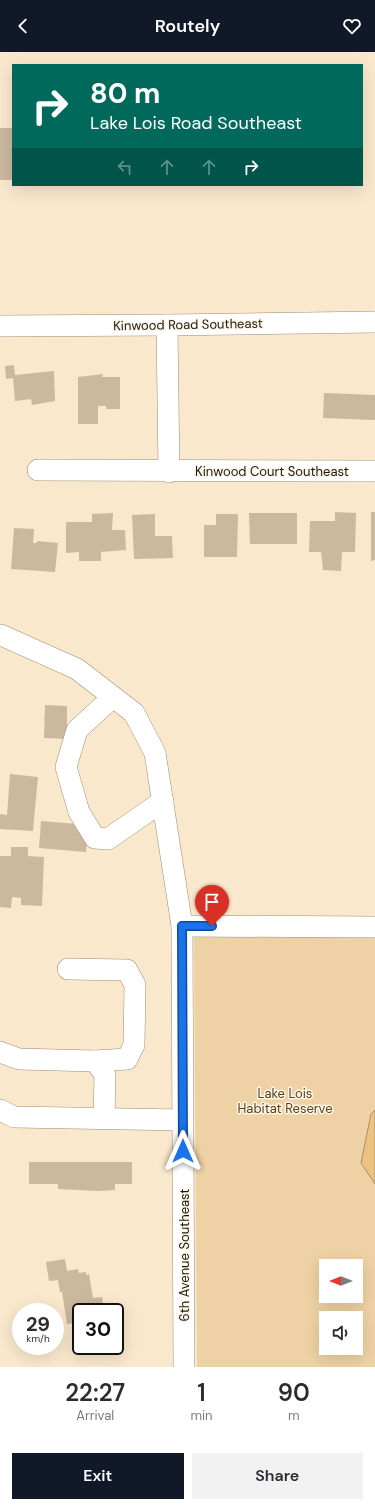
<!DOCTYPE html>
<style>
body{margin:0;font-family:"DM Sans",sans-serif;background:#f2f2f3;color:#2b2b33;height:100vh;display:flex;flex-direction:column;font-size:15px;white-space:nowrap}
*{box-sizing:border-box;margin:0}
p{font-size:13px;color:#7c7c81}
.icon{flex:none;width:22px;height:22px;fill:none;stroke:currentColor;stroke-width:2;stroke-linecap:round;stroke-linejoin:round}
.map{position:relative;height:1315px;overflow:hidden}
.details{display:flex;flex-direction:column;background:#fff;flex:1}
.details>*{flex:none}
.banner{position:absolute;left:12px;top:12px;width:351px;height:122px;border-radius:0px;box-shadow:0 4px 16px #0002;background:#00695c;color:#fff;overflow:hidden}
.needle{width:26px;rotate:270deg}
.controls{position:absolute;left:319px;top:1207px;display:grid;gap:8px}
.controls a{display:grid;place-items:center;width:44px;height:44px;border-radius:0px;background:#fff;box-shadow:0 4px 16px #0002;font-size:20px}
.speed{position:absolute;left:12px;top:1251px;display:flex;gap:8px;font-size:20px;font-weight:700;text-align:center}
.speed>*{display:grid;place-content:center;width:52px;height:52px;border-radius:50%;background:#fff;box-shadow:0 4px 16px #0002;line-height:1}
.speed small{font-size:10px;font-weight:400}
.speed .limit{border:2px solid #111;border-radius:6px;background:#fff;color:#111}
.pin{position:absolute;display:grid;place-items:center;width:34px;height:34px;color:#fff;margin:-41px -17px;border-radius:50% 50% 50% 0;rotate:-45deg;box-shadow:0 0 4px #0007}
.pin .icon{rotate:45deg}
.me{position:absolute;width:44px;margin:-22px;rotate:0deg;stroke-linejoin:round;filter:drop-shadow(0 0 3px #0008)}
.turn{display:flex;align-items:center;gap:14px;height:84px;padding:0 12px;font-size:18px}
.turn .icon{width:52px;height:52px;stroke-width:2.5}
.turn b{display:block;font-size:28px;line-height:34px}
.lanes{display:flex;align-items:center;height:38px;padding:0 12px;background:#0003;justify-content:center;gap:20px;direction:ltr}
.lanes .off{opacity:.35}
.eta{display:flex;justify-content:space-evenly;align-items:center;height:68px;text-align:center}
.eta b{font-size:24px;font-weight:600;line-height:28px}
.button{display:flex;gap:8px;margin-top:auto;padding:8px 12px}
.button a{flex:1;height:46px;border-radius:0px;background:#111827;color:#fff;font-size:16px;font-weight:600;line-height:46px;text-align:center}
.button a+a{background:#f2f2f3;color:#2b2b33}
header{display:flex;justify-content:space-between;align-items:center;height:52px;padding:0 12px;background:#111827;color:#fff;font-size:18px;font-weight:600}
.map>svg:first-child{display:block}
.green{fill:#eed1a4;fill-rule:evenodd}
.water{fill:#ebc282;stroke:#ae8f5f}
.building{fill:#cab99f}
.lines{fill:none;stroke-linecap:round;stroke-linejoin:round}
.minor-casing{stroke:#9d8d74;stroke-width:22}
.minor{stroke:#fff;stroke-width:21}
.route-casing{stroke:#114b97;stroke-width:10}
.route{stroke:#1a73e8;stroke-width:7}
.labels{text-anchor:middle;stroke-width:3;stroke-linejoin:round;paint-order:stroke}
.street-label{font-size:13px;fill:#1e180e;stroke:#fdf6eb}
.park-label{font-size:13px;fill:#5c410d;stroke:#fdf6eb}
</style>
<header><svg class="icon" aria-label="back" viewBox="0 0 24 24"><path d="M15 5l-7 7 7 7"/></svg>Routely<svg class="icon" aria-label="heart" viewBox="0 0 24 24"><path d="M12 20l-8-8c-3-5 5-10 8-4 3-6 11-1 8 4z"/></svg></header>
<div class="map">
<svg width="375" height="1315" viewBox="0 0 375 1315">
<rect width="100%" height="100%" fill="#f9e8cc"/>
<!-- green -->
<path class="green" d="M375,881V1315H197L194,883ZM326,1214H356V1244H326ZM326,1266H356V1296H326Z"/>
<!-- water -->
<polygon class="water" points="375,1058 375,1132 361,1111 371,1062"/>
<!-- building -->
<g class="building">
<rect x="0" y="76" width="13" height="52"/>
<polygon points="14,313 15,323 54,319 55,349 32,353 31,347 15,349 13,326 6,327 5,314"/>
<polygon points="103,322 102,325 120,325 120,357 106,357 106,354 98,354 98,372 78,372 78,325"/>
<polygon points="324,341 375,343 375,368 323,366"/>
<polygon points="335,460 356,461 355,500 342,500 341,519 323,518 321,500 309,500 310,469 335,469"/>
<polygon points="371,460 375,460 375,508 371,509"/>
<polygon points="113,461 112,478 125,478 126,498 101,500 101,509 79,509 79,500 66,501 66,470 92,470 92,462"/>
<polygon points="249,461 297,461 297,492 250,492"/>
<polygon points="155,462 155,484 172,484 173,506 134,507 132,463"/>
<polygon points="216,462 238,462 237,505 204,505 204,473 216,473"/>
<polygon points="14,476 34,477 33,491 37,491 37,489 58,491 55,520 11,517"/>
<polygon points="45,653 67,654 67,687 44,686"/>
<polygon points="10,722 38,725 33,779 0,777 0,762 7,763"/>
<polygon points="41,769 77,772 88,775 86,800 39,796"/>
<polygon points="11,795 28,795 28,804 44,805 42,854 21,853 21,846 12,845 11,856 0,855 0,804 11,804"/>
<polygon points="29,1110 132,1110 132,1132 115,1132 115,1138 99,1139 58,1137 58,1132 29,1132"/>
<polygon points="65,1207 67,1219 78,1217 79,1221 86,1220 86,1223 89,1222 93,1246 102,1245 104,1260 81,1260 81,1270 67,1272 62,1240 60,1240 58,1228 49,1229 46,1210"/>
</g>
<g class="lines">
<!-- minor casing -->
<g class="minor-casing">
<g id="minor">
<polyline points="167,273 169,420"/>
<polyline points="0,274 167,273 375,270"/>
<polyline points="38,418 375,419"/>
<polyline points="1,583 77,617 134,661 155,701 182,874 184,1315"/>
<polyline points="113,645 77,678 66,715 79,760 95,786 108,787 163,749"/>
<polyline points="182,874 375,875"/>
<polyline points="68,917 127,918 135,933 134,993 127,1007 95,1009"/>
<polyline points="0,1000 19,1007 95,1009 105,1023 104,1067"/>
<polyline points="0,1058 14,1065 183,1068"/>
</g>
</g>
<!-- minor -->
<use href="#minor" class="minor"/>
</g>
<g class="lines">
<!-- route casing -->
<g class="route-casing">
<polyline id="route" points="183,1099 182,874 212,874"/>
</g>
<!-- route -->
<use href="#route" class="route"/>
</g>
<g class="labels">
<!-- street labels -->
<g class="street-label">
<text transform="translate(188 272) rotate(-1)" y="5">Kinwood Road Southeast</text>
<text x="272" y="424">Kinwood Court Southeast</text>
<text transform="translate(184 1203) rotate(-90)" y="5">6th Avenue Southeast</text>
</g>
<!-- park labels -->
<g class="park-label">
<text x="285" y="1046">Lake Lois<tspan x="285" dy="15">Habitat Reserve</tspan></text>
</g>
</g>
</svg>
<div class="controls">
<a><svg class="needle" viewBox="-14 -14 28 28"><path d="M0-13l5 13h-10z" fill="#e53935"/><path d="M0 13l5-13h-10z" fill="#7c7c81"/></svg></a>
<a><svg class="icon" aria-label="sound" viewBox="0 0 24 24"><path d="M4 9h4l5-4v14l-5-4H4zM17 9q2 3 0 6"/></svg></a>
</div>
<div class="speed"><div>29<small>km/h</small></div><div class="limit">30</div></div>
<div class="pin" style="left:212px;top:874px;background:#d93025"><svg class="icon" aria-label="arrive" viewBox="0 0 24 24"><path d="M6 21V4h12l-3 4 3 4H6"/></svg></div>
<svg class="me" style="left:183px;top:1099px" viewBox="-20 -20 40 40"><path d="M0-17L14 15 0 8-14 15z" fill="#1a73e8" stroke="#fff" stroke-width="4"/></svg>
<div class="banner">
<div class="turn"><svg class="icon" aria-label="right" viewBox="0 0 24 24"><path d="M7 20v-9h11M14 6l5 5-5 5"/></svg><div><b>80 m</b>Lake Lois Road Southeast</div></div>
<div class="lanes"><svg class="icon off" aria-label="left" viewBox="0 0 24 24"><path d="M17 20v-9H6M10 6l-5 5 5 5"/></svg><svg class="icon off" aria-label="ahead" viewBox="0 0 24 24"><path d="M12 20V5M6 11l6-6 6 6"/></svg><svg class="icon off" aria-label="ahead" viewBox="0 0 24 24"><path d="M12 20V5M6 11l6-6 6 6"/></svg><svg class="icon" aria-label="right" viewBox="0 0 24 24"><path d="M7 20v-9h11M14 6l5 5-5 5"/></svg></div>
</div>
</div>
<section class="details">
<div class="eta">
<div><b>22:27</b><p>Arrival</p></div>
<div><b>1</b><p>min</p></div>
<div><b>90</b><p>m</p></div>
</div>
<div class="button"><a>Exit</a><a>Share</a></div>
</section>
